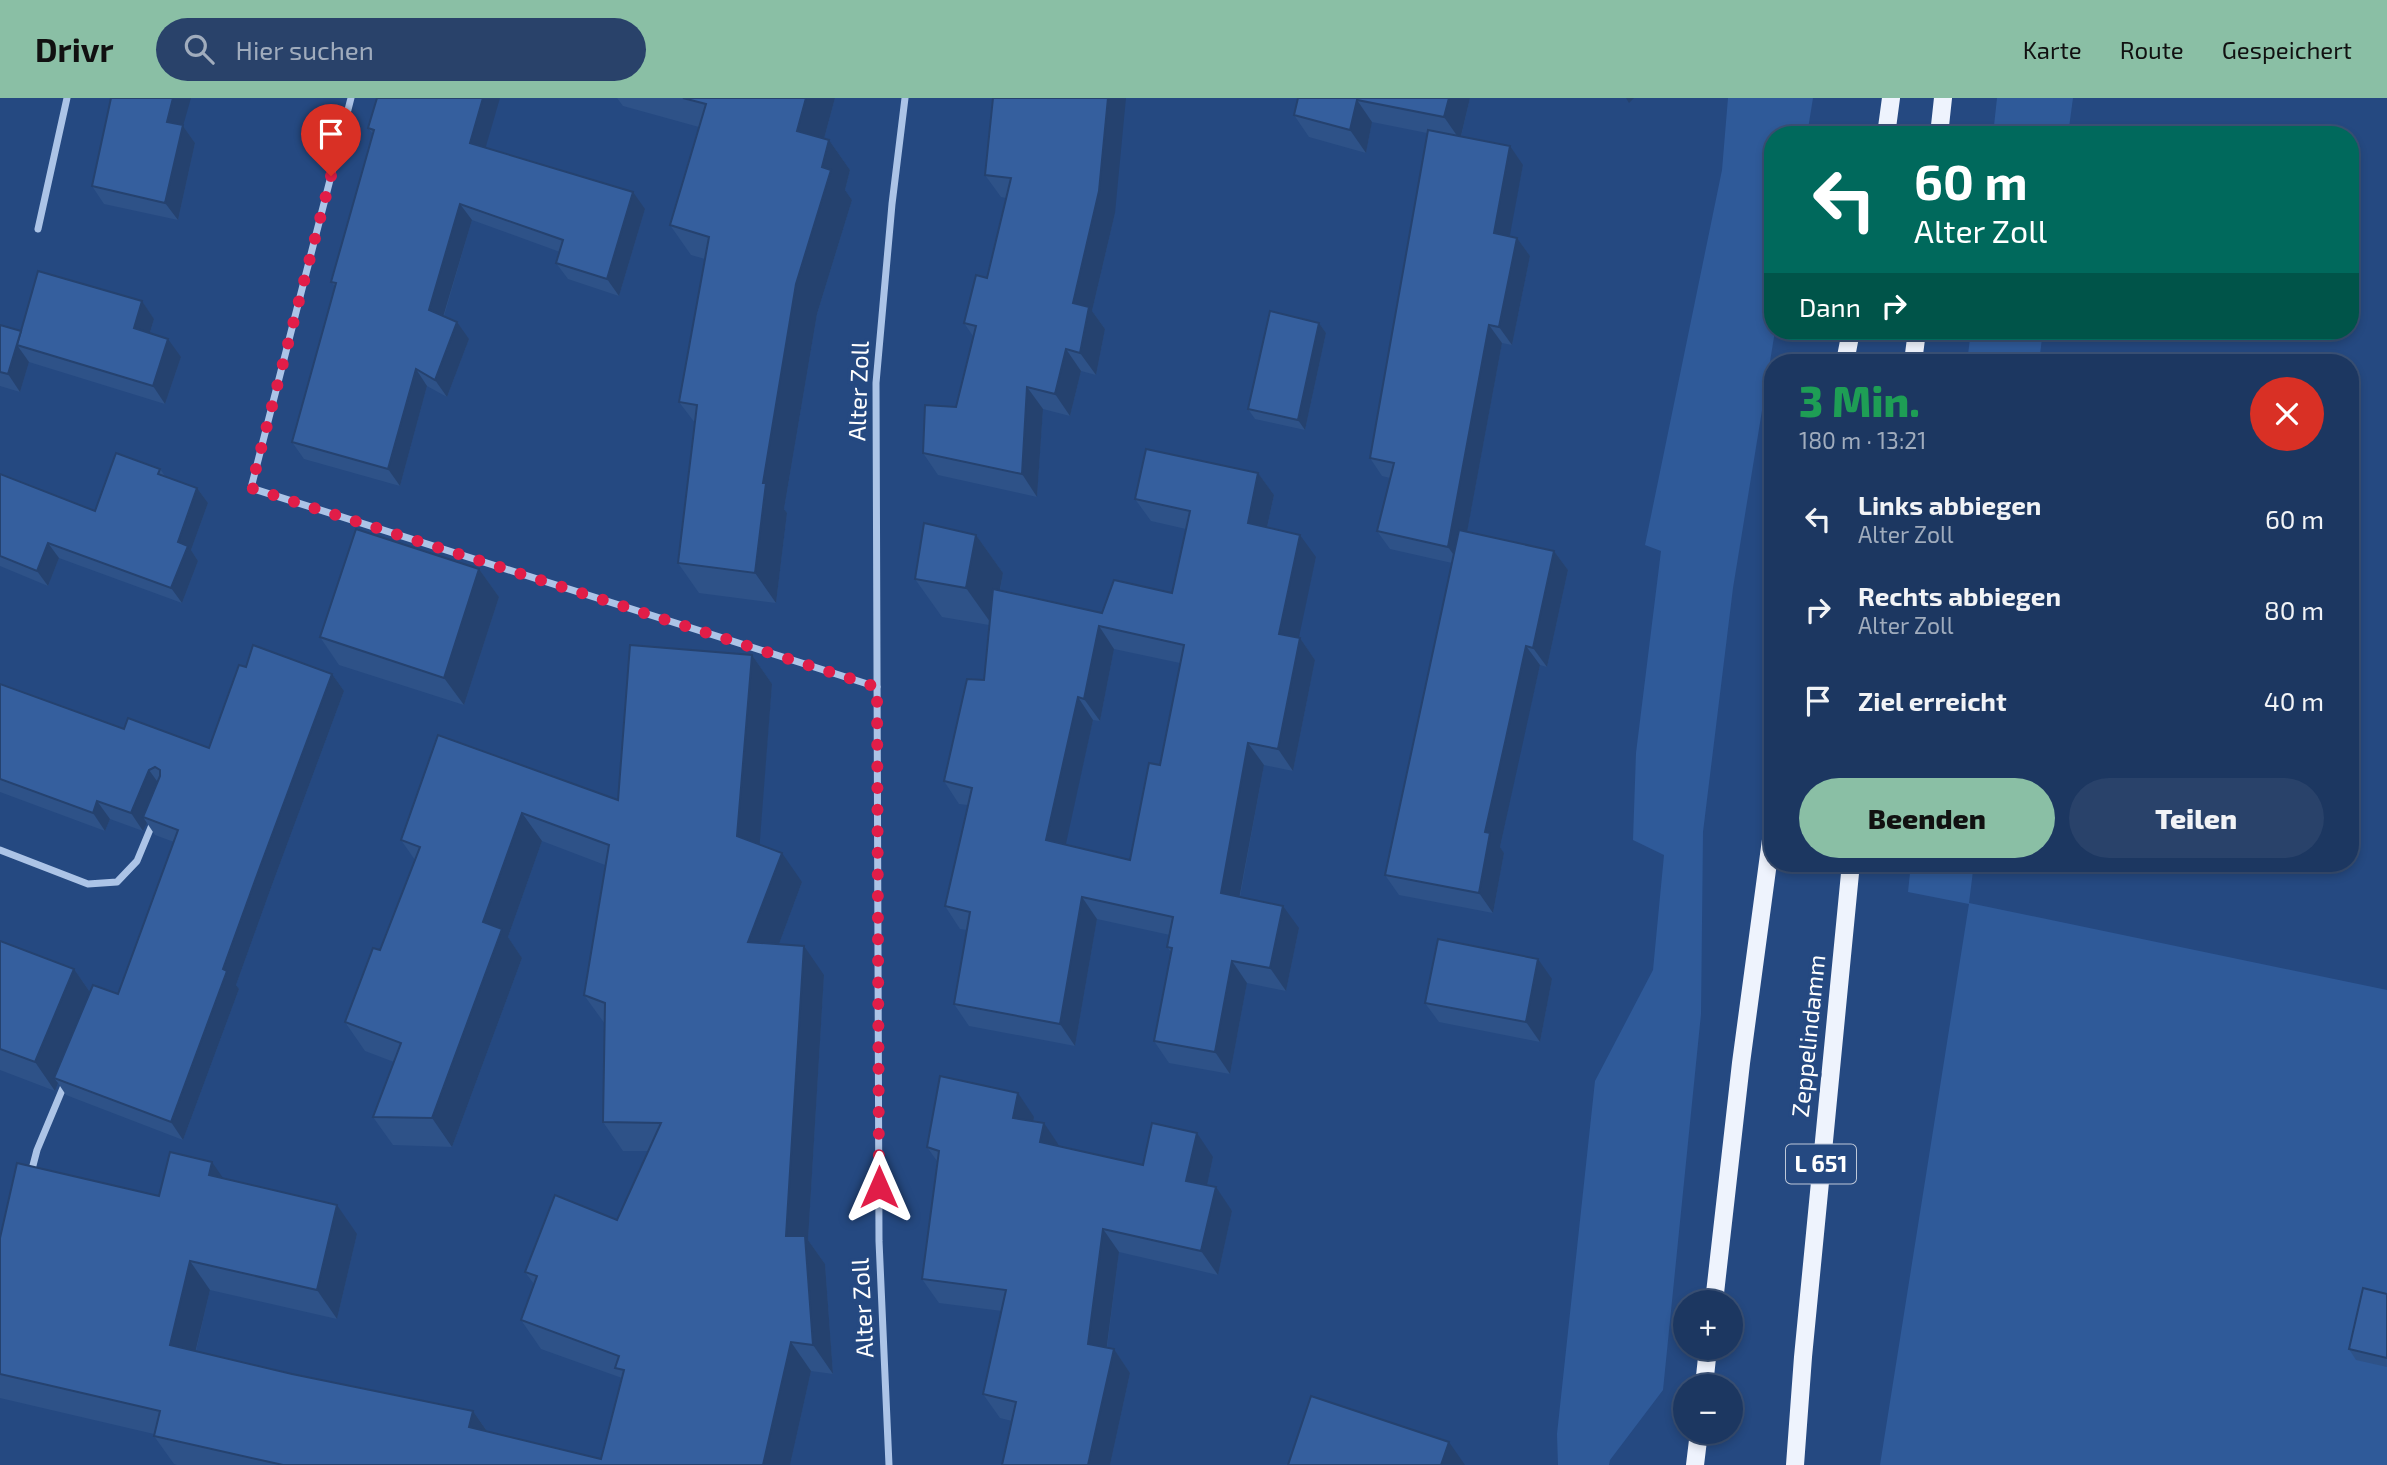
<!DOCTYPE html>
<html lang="de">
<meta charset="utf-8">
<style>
body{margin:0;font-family:"Exo 2",sans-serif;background:#29426a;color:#f1f3f6;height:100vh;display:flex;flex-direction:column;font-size:26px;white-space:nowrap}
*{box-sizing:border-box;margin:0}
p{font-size:23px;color:#a0acbd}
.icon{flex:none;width:38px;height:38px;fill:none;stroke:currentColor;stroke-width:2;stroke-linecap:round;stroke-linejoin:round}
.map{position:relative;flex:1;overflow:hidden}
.side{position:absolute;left:1764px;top:256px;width:595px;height:518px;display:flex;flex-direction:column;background:#1c3761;border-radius:28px;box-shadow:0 4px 10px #0003,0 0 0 2px #3a5176}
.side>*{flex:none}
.hud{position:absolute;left:1764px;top:28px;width:595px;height:214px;border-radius:28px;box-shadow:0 4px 10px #0003,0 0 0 2px #3a5176;background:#00695c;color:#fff;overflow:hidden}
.controls{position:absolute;left:1673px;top:1192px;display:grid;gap:14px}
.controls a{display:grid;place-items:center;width:70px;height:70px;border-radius:50%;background:#1c3761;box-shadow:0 4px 10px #0003,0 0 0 2px #3a5176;font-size:35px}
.pin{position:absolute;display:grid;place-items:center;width:60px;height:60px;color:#fff;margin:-72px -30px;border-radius:50% 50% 50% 0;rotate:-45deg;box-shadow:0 0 7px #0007}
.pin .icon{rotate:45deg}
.me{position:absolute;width:77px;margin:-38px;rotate:0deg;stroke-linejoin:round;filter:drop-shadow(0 0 5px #0008)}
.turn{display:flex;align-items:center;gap:24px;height:147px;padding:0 35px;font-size:32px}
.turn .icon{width:91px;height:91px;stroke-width:2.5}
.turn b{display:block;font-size:49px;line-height:60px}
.then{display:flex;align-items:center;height:66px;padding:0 35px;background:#0003;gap:14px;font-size:26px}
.round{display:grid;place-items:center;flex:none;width:74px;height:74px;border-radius:37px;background:#29426a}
.overview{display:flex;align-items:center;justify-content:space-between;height:119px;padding:0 35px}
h1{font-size:42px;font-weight:800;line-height:52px;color:#1e9e55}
.cta{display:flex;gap:14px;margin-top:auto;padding:14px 35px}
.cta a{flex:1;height:80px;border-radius:42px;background:#8abfa5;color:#111;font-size:28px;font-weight:800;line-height:80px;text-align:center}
.cta a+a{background:#29426a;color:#f1f3f6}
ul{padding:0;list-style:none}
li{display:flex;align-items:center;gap:21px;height:91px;padding:0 35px}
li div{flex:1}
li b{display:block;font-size:26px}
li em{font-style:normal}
header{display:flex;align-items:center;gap:42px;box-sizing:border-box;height:98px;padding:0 35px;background:#8abfa5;color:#111}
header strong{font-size:33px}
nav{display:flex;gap:38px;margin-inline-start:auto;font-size:24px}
.search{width:490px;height:63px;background:#29426a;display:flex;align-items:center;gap:18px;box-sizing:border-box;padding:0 24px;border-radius:38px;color:#a0acbd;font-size:26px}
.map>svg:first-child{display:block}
.green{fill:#2f5a99}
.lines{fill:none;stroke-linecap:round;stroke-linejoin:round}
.minor{stroke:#acc4e7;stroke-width:7}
.primary{stroke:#eef3fd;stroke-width:18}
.wall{fill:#2e5288;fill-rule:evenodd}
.shaded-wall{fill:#25426f}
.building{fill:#355f9e;stroke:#25426f;stroke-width:2;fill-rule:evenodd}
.route{stroke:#e11d48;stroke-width:12;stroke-dasharray:0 21.6}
.labels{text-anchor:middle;stroke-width:7;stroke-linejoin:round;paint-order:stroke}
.shield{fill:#254981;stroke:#bec8d9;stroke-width:2}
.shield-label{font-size:23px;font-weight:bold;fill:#fff}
.street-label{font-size:24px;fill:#fff;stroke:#254981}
</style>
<header>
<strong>Drivr</strong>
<div class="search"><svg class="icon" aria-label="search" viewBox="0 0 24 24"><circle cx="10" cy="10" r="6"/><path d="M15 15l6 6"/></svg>Hier suchen</div>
<nav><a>Karte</a><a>Route</a><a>Gespeichert</a></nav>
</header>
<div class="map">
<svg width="2387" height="1367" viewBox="0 0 2387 1367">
<rect width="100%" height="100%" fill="#254981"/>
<!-- green -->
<g class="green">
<polygon points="1728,0 1813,0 1807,37 1773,37 1773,233 1775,233 1733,490 1703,734 1701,916 1663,1292 1610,1362 1609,1367 1558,1367 1557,1336 1595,983 1653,872 1664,757 1633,742 1636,655 1661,453 1645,447 1722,72"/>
<polygon points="1997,0 2073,0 2068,37 1993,37"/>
<polygon points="1971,233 2043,233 2039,264 1967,264"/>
<polygon points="1911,765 1974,765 1969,805 2387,892 2387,1367 1880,1367 1969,806 1908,794"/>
</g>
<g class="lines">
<!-- minor -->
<g class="minor">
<polyline points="351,0 251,390 877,589"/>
<polyline points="38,131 67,0"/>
<polyline points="0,752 88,786 117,784 137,763 154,722"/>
<polyline points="31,1075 37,1052 65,985"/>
<polyline points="889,1367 879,1143 876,285 892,106 905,0"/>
</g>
<!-- primary -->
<g class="primary">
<polyline points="1886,37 1891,0"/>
<polyline points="1939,37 1943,0"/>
<polyline points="1845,264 1851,233"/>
<polyline points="1913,264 1917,233"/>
<polyline points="1714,1204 1741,965 1773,727"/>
<polyline points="1704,1288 1708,1250"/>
<polyline points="1695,1367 1699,1334"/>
<polyline points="1795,1367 1803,1259 1851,765"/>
</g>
</g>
<!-- wall -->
<g class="wall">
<polygon points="617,0 835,0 824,41 829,42 850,72 845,92 852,102 817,216 784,411 787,415 776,505 699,495 678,465 695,325 679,304 705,161 691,157 670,127 699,29 623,8"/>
<polygon points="993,0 1115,115 1092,213 1105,231 1096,277 1081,273 1070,318 1043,311 1037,399 938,377 923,355 956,309 973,238 964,225 987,180 1006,100 1001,99 985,77"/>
<polygon points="1298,0 1470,0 1461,39 1523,67 1509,138 1517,140 1530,158 1512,247 1502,245 1467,434 1554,453 1568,472 1547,569 1540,567 1519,660 1500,749 1504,755 1493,815 1399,797 1385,777 1452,465 1390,451 1377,433 1390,380 1382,378 1370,360 1427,35 1372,24 1366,55 1309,39 1294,17"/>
<polygon points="183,28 195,45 178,122 104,106 92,88"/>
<polygon points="368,30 485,50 645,111 619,198 568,181 556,165 560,154 472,122 444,218 469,241 447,299 427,288 400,388 304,361 292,344 335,188 331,184 373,36"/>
<polygon points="142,203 154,221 150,235 181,259 165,306 29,264 20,294 0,288 0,227 21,233"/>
<polygon points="1319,225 1326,235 1305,332 1255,321 1248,311"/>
<polygon points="160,371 165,378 197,390 208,405 191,452 198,463 182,505 59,460 48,488 0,468 0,376 95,413"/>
<path d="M1258,375L1274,397L1267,430L1316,459L1298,540H1300L1315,562L1293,673L1264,667L1240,799L1299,830L1286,893L1247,885L1230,976L1169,965L1154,943L1171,854L1167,849L1170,837L1097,821L1075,948L969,928L954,906L967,832L960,831L945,808L968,707L959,706L944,683L984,582L989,527L942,519L915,481L976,437L1003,475L1000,493L1102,515L1172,495L1186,431L1151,423L1135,401ZM1114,551L1180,565L1160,667L1130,762L1065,747L1093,622L1100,623Z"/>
<polygon points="479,471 499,499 464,607 339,567 320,539"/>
<polygon points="752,557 772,586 759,746 802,784 779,846 824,877 808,1142 825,1166 833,1276 811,1273 790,1367 177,1367 174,1366 154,1338 154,1336 0,1300 0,1140 224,1080 357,1136 337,1221 210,1192 196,1253 292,1276 473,1313 487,1333 601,1361 622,1280 541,1251 521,1222 534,1186 525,1174 617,1122 649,1053 623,1053 603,1024 605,926 584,897 605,767 542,743 508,839 522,860 452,1049 393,1047 373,1019 394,964 365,953 345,924 380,852 415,762 401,742 438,637 618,702"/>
<polygon points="246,569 332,576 344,593 272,787 236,887 239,891 183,1042 66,997 58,985 55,993 0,972 0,843 74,871 90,894 118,896 174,744 155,737 147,725 143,733 110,721 105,733 0,694 0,586 124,631 209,650"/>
<polygon points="1552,881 1540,944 1439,924 1425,905"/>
<polygon points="1034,1019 1033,1023 1060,1048 1143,1067 1213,1059 1207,1088 1232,1113 1218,1177 1119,1154 1107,1250 1114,1251 1130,1275 1110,1367 1002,1367 1012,1323 1000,1320 983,1296 1002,1213 939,1205 922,1181 937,1063 927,1049"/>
<polygon points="2387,1196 2387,1269 2356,1262 2349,1251"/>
</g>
<!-- shaded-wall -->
<g class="shaded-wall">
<polygon points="173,0 191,0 183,28 195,45 178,122 165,105 167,24"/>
<polygon points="483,0 500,0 482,62 470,45"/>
<polygon points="806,0 835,0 818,63 797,33"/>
<polygon points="1108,0 1126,0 1115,115 1092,213 1105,231 1096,277 1080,255 1073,205"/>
<polygon points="1449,0 1470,0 1460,42 1444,19"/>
<polygon points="1626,0 1634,0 1629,5"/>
<polygon points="1357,2 1372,24 1366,55 1350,32"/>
<polygon points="829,42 850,72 845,92 852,102 817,216 784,411 787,415 776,505 755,475 763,385 796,186 822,69"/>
<polygon points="1510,48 1523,67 1507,153 1494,135"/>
<polygon points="633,94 645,111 619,198 607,181"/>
<polygon points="460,106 472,122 440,229 429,212"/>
<polygon points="1517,140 1530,158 1512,247 1499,229"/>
<polygon points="142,203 154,221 146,248 134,230"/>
<polygon points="457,224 469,241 447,299 435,282"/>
<polygon points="1319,225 1326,235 1305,332 1298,322"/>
<polygon points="1489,227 1502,245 1461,467 1448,449"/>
<polygon points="168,241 181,259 165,306 153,288"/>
<polygon points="17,247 29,264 20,294 8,276"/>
<polygon points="1066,251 1081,273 1070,318 1055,296"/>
<polygon points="416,271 427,288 400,388 388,371"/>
<polygon points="1027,289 1043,311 1037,399 1022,376"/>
<polygon points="1258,375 1274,397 1263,448 1248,425"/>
<polygon points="197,390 208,405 191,452 198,463 182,505 171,490 178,444"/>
<polygon points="976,437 1003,475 993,528 966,490"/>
<polygon points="1300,437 1316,459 1295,558 1279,536"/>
<polygon points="48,445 59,460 48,488 37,473"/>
<polygon points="1554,453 1568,472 1547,569 1533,550"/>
<polygon points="479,471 499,499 464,607 444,580"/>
<polygon points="1099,528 1114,551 1100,623 1084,601"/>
<polygon points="1300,540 1315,562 1293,673 1278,651"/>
<polygon points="1526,548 1540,567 1500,749 1504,755 1493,815 1479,795 1485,734"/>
<polygon points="752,557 772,586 758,767 737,738"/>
<polygon points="332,576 344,593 272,787 236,887 239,891 183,1042 171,1024 223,871 260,769"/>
<polygon points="1078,599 1093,622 1062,764 1046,742"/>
<polygon points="1248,645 1264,667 1236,817 1221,795"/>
<polygon points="149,672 162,690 143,719 147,725 143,733 131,715"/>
<polygon points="97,703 110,721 105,733 93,715"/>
<polygon points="522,715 542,743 508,839 522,860 452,1049 432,1020 483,824"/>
<polygon points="782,755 802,784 769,873 748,844"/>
<polygon points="1082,799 1097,821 1075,948 1060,926"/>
<polygon points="1283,808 1299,830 1286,893 1270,870"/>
<polygon points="804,848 824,877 808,1142 825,1166 833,1276 813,1247 786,1138"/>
<polygon points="1538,861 1552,881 1540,944 1526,924"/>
<polygon points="1232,863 1247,885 1230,976 1215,954"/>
<polygon points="74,871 94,900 54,980 58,985 55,993 35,964"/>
<polygon points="1018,995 1034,1019 1030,1044 1013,1020"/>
<polygon points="1044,1025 1060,1049 1040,1044"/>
<polygon points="1197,1035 1213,1059 1203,1107 1186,1083"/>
<polygon points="212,1064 232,1093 209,1077"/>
<polygon points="1216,1089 1232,1113 1218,1177 1201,1153"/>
<polygon points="337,1107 357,1136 337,1221 317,1192"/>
<polygon points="1103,1131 1119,1154 1104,1270 1088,1246"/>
<polygon points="190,1163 210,1192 190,1276 170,1247"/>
<polygon points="791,1244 811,1273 790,1367 763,1367"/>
<polygon points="1114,1251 1130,1275 1110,1367 1088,1367"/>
<polygon points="473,1313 493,1342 469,1329"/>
<polygon points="1449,1344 1465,1367 1441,1367"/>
</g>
<!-- building -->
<g class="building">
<polygon points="111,0 173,0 167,24 183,27 165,105 92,88"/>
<polygon points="377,0 483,0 470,45 633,94 607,181 556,165 563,142 460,106 429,212 457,224 435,282 416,271 388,371 292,344 336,185 331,184 374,32 368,30"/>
<polygon points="683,0 806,0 797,33 829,42 822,69 831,72 796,186 763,385 766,385 755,475 678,465 697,307 679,304 709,139 670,127 706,6"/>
<polygon points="993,0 1108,0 1099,93 1073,205 1089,209 1080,255 1066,251 1055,296 1027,289 1022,376 923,355 925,307 956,309 976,228 964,225 976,177 987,180 1011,80 985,77"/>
<polygon points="1298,0 1449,0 1444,19 1357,2 1350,32 1294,17"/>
<polygon points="1428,32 1510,48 1494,135 1517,140 1499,229 1489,227 1448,449 1377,433 1394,365 1370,360"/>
<polygon points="38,173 142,203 134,230 168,241 153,288 17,247"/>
<polygon points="1270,213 1319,225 1298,322 1248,311"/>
<polygon points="0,227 21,233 8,276 0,274"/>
<path d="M1146,351L1258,375L1248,425L1300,437L1279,536L1300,540L1278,651L1248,645L1221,795L1283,808L1270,870L1232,863L1215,954L1154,943L1172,850L1167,849L1173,819L1082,799L1060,926L954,906L970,814L945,808L972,690L944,683L967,581L984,582L993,491L1102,515L1114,482L1172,495L1190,413L1135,401ZM1099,528L1184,547L1160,667L1149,665L1130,762L1046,742L1078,599L1084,601Z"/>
<polygon points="116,355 160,371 158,376 197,390 178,444 188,448 171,490 48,445 37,473 0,458 0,376 95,413"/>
<polygon points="924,425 976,437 966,490 915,481"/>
<polygon points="356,431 479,471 444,580 320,539"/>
<polygon points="1459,432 1554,453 1533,550 1526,548 1506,640 1485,734 1490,735 1479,795 1385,777"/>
<polygon points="253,547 332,576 260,769 223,871 227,873 171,1024 54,980 93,887 118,896 178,732 143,719 160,678 160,672 155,669 149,672 131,715 97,703 93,715 0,681 0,586 124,631 128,620 209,650 239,567 246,569"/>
<polygon points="630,547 752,557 737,738 782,755 748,844 804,848 786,1138 805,1138 813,1247 791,1244 763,1367 283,1367 154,1338 160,1313 0,1276 0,1140 17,1065 159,1098 170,1054 212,1064 209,1077 337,1107 317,1192 190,1163 170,1247 292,1276 473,1313 469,1329 601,1361 624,1272 615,1270 619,1258 521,1222 537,1178 525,1174 555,1097 617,1122 661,1025 603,1024 605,905 584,897 609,747 522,715 483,824 502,831 432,1020 373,1019 401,945 345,924 373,850 380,852 420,749 401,742 438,637 618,702"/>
<polygon points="1438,841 1538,861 1526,924 1425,905"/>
<polygon points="0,843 74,871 35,964 0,951"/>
<polygon points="940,978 1018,995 1013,1020 1044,1025 1040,1044 1143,1067 1152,1025 1197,1035 1186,1083 1216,1089 1201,1153 1103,1131 1088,1246 1114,1251 1088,1367 1002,1367 1016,1304 983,1296 1006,1192 922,1181 939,1053 927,1049"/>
<polygon points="2363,1190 2387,1196 2387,1260 2349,1251"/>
<polygon points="1311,1298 1449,1344 1441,1367 1288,1367"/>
</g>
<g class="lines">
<!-- route -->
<polyline class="route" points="331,78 251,390 877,589 879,1089"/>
</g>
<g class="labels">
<!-- shield labels -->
<rect class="shield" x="1786" y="1046.5" width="70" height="39" rx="5"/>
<g class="shield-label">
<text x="1821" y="1074">L 651</text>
</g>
<!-- street labels -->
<g class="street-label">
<text transform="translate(859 293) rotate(-88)" y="8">Alter Zoll</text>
<text transform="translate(1809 938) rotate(-84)" y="8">Zeppelindamm</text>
<text transform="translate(863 1210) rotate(-93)" y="8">Alter Zoll</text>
</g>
</g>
</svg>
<div class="controls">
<a>+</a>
<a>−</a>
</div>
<div class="pin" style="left:331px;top:78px;background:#d93025"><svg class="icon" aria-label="arrive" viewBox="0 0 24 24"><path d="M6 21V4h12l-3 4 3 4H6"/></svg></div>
<svg class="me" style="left:879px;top:1089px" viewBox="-20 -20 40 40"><path d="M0-17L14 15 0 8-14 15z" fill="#e11d48" stroke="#fff" stroke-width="4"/></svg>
<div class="hud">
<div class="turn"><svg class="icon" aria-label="left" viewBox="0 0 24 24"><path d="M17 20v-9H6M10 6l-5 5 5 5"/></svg><div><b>60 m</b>Alter Zoll</div></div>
<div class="then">Dann<svg class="icon" aria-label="right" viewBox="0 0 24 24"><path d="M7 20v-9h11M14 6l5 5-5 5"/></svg></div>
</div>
<section class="side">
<div class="overview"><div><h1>3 Min.</h1><p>180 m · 13:21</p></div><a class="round" style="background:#d93025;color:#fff"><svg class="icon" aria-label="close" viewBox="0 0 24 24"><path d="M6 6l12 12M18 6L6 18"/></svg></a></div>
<ul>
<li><svg class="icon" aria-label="left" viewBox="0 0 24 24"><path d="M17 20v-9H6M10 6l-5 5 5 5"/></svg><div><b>Links abbiegen</b><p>Alter Zoll</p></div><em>60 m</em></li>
<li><svg class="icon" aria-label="right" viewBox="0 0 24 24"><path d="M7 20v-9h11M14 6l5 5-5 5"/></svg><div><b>Rechts abbiegen</b><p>Alter Zoll</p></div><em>80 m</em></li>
<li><svg class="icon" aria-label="arrive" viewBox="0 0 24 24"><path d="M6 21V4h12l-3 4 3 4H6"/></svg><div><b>Ziel erreicht</b></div><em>40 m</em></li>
</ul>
<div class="cta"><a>Beenden</a><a>Teilen</a></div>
</section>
</div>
